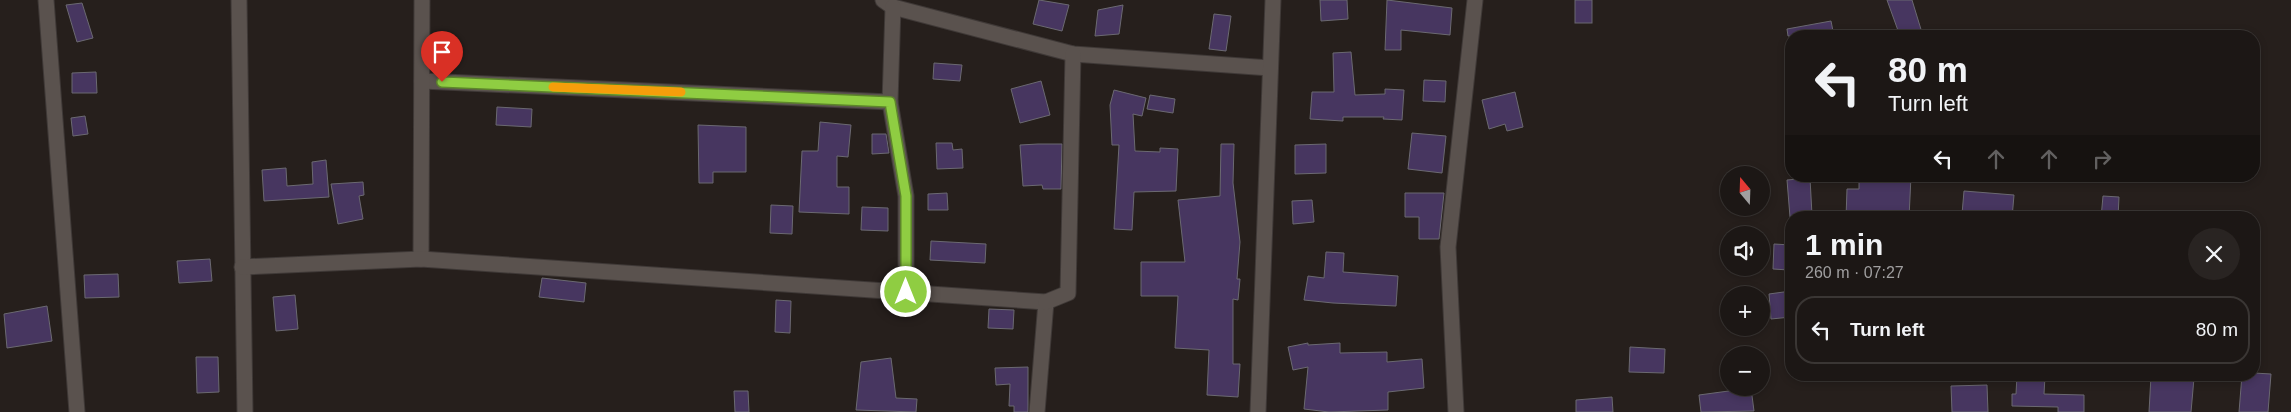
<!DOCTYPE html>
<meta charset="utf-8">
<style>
body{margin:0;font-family:Arial,sans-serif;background:#292422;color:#f1f3f6;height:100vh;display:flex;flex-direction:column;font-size:19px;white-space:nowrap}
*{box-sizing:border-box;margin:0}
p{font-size:16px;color:#a09fa0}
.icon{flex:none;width:28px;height:28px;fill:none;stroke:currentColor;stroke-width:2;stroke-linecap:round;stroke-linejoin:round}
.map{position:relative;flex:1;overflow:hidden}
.panel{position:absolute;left:1785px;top:211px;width:475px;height:170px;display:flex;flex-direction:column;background:#1c1715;border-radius:20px;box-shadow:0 2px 8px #0003,0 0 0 1px #3a3634}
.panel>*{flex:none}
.top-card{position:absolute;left:1785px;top:30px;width:475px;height:152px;border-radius:20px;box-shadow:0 2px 8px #0003,0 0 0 1px #3a3634;background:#1c1715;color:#f1f3f6;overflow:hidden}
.needle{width:32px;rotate:341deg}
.buttons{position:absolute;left:1720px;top:166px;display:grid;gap:10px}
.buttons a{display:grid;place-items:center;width:50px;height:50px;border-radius:50%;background:#1c1715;box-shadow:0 2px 8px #0003,0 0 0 1px #3a3634;font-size:25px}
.pin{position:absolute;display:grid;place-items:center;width:42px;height:42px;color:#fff;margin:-51px -21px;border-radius:50% 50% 50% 0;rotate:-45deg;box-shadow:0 0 5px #0007}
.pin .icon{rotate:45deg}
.me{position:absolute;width:55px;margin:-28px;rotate:0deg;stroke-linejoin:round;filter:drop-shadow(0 0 4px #0008)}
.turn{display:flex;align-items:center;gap:18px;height:105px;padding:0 20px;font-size:22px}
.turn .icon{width:65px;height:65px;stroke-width:2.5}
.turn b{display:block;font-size:35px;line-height:42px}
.lanes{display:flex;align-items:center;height:48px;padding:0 20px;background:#0003;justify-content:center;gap:25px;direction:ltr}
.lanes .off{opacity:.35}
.round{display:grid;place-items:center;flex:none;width:52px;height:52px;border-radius:26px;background:#292422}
.summary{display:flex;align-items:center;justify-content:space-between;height:85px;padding:0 20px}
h1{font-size:30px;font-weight:600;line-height:38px}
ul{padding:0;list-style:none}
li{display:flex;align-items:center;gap:15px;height:68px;margin:0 10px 8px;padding:0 10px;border:2px solid #3a3634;border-radius:20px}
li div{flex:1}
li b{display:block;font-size:19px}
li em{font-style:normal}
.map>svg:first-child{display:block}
.building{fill:#473660;stroke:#6b6971}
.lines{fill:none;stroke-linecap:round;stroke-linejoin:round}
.minor-casing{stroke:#3f3937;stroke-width:17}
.minor{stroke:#5a524e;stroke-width:15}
.route-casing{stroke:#5d852b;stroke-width:12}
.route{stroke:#8fcd42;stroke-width:9}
.slow{stroke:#f59e0b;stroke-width:9}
</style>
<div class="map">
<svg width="2291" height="412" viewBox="0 0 2291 412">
<rect width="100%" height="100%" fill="#261f1c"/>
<!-- building -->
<g class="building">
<polygon points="1039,0 1069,5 1062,31 1033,24"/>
<polygon points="1320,0 1347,0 1348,19 1321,21"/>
<polygon points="1387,0 1452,8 1450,35 1401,30 1401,50 1385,50"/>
<rect x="1575" y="0" width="17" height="23"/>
<polygon points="1887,0 1912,0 1923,36 1900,36"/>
<polygon points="82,3 93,38 77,42 66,5"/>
<polygon points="1123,5 1119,34 1095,36 1098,10"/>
<polygon points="1214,14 1231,16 1226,51 1209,49"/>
<polygon points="1831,21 1834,36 1788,36 1787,29"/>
<polygon points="1351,52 1355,95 1385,94 1385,89 1404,90 1402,120 1383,119 1384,117 1343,117 1343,121 1310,119 1312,92 1334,92 1333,53"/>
<polygon points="934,63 962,65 960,81 933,79"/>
<polygon points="96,72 97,93 72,93 72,73"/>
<polygon points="1424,80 1446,81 1445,102 1423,101"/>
<polygon points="1041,81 1050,115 1020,123 1011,89"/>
<polygon points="1114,90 1146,98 1142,116 1133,114 1135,151 1160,152 1160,148 1178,149 1176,191 1134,192 1132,230 1114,229 1119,145 1112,145 1110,105"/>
<polygon points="1515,92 1523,127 1507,131 1505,124 1489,129 1482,100"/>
<polygon points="1150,95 1175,99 1173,113 1147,109"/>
<polygon points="497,107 532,109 531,127 496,125"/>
<polygon points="85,116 88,134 73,136 71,118"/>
<polygon points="820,122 851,125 848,157 837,156 837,187 849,187 849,214 799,212 802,151 818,151"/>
<polygon points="698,125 746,127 746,172 713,172 713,183 699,183"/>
<polygon points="1412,133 1446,136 1442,173 1408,169"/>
<polygon points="872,134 886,134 889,153 872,154"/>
<polygon points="936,143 952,143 953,150 962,149 963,168 937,169"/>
<polygon points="1038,144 1062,144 1061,189 1043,189 1042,185 1023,186 1020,145"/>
<polygon points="1221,144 1234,144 1233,183 1240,242 1237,279 1240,279 1238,300 1233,299 1233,364 1240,364 1238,397 1207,395 1209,350 1175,348 1178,296 1141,296 1141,262 1185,262 1178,200 1220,196"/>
<polygon points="1326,144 1326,173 1295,174 1295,145"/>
<polygon points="326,160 329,197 264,201 262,170 286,168 287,186 313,184 312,162"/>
<polygon points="1859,176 1911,176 1909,218 1846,218 1847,189 1859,189"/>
<polygon points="1810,178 1812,215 1790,217 1787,180"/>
<polygon points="363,182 364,195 359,196 363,219 338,224 331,184"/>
<polygon points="1964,191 2014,195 2012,218 1962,214"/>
<polygon points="947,193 948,210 928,210 928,194"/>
<polygon points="1405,193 1444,193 1439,239 1419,239 1419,217 1405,217"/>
<polygon points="2103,196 2119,197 2118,218 2101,218"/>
<polygon points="1312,200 1314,222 1293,224 1292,201"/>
<polygon points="771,205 793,206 792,234 770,233"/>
<polygon points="862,207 888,208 888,231 861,230"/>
<polygon points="931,241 986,244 985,263 930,260"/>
<polygon points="1774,244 1791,245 1789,270 1773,269"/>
<polygon points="1326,252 1344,253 1343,272 1398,276 1396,306 1333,303 1304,300 1308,276 1324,278"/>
<polygon points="210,259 212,281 179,283 177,261"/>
<polygon points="118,274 119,297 85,298 84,275"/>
<polygon points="542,278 586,283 584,302 539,297"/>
<polygon points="1791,291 1791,317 1771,319 1769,294"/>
<polygon points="295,295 298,329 276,331 273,297"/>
<polygon points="776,300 791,301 790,333 775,332"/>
<polygon points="47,306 52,341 7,348 4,314"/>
<polygon points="989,309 1014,310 1013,329 988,328"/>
<polygon points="1308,343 1308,345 1340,343 1340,353 1387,352 1387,362 1422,359 1424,388 1388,392 1388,410 1329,412 1304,409 1308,367 1293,370 1288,347"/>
<polygon points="1630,347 1665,349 1664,373 1629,372"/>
<polygon points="196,357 218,357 219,392 197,393"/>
<polygon points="891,358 896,398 917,399 916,412 856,410 861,362"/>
<polygon points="1028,367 1028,412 1014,412 1014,406 1009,406 1010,384 996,385 995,368"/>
<polygon points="2254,373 2271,374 2268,412 2239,412 2242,375 2254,375"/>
<polygon points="2017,375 2045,376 2044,394 2084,395 2084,412 2058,412 2058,407 2012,406 2012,394 2016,394"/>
<polygon points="2151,376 2194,378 2191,412 2149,412"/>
<polygon points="1987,385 1988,412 1952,412 1951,386"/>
<polygon points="1751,388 1754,411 1701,412 1699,395"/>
<polygon points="734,391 748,391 749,412 735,412"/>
<polygon points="1612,397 1613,412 1576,412 1576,400"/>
</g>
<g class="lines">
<!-- minor casing -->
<g class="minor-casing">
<g id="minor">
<polyline points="46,0 77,412"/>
<polyline points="239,0 245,412"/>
<polyline points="883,0 893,7 1073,54 1270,68"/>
<polyline points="422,81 890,102 893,7"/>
<polyline points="890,102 906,196 906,292"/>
<polyline points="421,259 422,0"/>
<polyline points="242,267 421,259 1046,302 1037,412"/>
<polyline points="1046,302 1068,293 1073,54"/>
<polyline points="1258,412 1273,0"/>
<polyline points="1456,412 1448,247 1475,0"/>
</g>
</g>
<!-- minor -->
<use href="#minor" class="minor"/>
</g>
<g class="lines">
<!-- route casing -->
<g class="route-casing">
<polyline id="route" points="442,82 890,102 906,196 906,292"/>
</g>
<!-- route -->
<use href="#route" class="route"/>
<!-- slow -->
<polyline class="slow" points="553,87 681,92"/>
</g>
</svg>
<div class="buttons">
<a><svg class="needle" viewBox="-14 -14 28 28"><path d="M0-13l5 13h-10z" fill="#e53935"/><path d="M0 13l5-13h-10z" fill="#a09fa0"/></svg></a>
<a><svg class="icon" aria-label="sound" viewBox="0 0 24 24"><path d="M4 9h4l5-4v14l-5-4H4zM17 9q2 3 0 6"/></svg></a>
<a>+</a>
<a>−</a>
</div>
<div class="pin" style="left:442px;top:82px;background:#d93025"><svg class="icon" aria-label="arrive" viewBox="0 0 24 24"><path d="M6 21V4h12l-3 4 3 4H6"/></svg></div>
<svg class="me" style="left:906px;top:292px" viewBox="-20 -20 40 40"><circle r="17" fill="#8fcd42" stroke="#fff" stroke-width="3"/><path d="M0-11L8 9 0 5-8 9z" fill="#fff"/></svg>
<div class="top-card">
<div class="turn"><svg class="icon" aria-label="left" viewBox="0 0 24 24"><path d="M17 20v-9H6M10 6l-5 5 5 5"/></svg><div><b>80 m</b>Turn left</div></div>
<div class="lanes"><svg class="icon" aria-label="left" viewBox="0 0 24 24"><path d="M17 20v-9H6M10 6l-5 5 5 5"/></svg><svg class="icon off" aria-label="ahead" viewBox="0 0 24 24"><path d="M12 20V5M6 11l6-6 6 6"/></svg><svg class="icon off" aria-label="ahead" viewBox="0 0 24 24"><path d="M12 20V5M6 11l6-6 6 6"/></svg><svg class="icon off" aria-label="right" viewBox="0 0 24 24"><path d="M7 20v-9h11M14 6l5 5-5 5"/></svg></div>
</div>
<section class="panel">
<div class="summary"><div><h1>1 min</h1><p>260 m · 07:27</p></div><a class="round"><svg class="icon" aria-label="close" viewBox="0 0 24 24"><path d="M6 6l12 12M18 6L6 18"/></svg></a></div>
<ul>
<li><svg class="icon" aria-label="left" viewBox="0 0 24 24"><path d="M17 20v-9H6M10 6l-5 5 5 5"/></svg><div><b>Turn left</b></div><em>80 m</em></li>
</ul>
</section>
</div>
